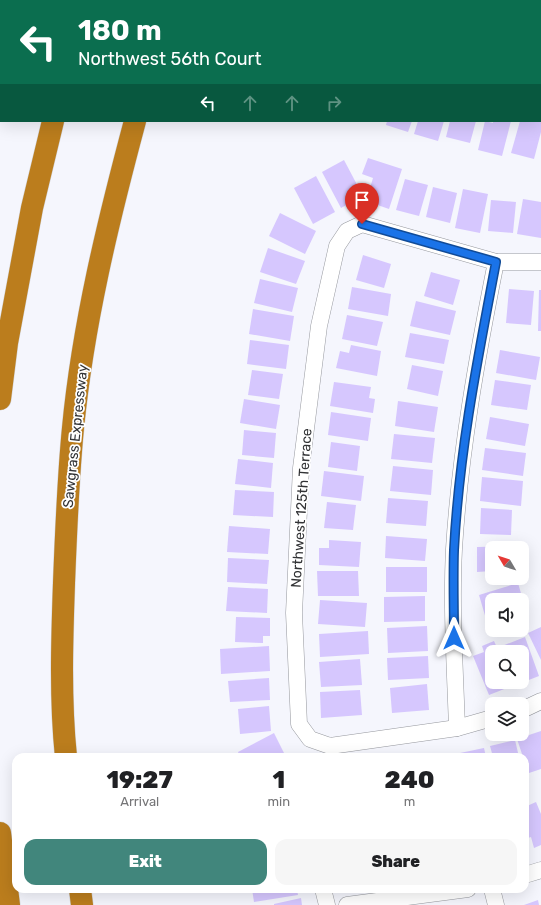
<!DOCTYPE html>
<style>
body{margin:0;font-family:Rubik,sans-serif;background:#f6f6f6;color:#202124;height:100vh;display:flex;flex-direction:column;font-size:15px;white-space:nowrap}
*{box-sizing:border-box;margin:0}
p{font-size:13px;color:#757577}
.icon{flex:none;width:22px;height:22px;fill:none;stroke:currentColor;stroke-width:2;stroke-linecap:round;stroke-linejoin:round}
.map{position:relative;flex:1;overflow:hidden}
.side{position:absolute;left:12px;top:753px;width:517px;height:140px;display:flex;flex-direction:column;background:#fff;border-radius:12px;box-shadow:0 4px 16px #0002}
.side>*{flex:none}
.banner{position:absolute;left:0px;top:0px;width:541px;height:122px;box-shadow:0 4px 16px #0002;background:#0b6e4f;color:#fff;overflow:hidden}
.needle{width:26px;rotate:309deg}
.fabs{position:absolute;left:485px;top:541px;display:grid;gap:8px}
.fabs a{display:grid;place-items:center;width:44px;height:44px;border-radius:8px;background:#fff;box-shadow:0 4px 16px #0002;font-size:20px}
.pin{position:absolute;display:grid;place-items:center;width:34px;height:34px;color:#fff;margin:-41px -17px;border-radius:50% 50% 50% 0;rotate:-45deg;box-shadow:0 0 4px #0007}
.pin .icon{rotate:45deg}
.me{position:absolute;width:44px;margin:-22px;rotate:0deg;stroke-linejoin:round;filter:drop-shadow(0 0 3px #0008)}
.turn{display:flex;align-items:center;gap:14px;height:84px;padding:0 12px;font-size:18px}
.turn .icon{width:52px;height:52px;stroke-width:2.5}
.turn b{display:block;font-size:28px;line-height:34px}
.lanes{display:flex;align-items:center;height:38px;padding:0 12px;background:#0003;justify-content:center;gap:20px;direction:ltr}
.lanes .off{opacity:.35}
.eta{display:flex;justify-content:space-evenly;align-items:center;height:68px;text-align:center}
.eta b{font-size:24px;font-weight:800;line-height:28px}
.button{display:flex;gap:8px;margin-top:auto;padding:8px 12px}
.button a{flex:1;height:46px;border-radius:12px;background:#41867c;color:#fff;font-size:16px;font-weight:800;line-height:46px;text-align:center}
.button a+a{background:#f6f6f6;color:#202124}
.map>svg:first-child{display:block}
.building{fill:#d6c7fe}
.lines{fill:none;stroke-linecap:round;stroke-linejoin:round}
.minor-casing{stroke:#96989e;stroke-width:17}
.highway-casing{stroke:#d2d2d3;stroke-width:23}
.minor{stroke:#fff;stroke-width:16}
.highway{stroke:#bb7d1d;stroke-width:22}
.route-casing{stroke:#114b97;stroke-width:10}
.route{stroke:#1a73e8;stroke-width:7}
.labels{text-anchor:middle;stroke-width:3.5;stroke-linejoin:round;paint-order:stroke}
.street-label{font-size:14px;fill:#323335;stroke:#fff}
</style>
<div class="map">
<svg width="541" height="905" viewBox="0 0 541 905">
<rect width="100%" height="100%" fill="#f5f6fd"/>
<!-- building -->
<g class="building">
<polygon points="387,121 412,121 408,132 386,125"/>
<polygon points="418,121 444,121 438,141 414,134"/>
<polygon points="450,121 476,121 470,143 446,137"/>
<polygon points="485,121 493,123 493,121 511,121 502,156 478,150"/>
<polygon points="520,121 541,121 541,132 534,159 511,153"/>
<polygon points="368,158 402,169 389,209 366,201 373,178 362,174"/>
<polygon points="344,160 363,196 341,208 322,172"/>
<polygon points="316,176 335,212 313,224 294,188"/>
<polygon points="405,179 428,185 419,216 396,210"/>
<polygon points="433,187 457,193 450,223 426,217"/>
<polygon points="463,189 488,194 480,233 455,228"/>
<polygon points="523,199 541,202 541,238 517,234"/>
<polygon points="491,200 516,202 513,233 488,231"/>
<polygon points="280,213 316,231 305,254 269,236"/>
<polygon points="268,248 305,261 296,284 260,272"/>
<polygon points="363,255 391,264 384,288 356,280"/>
<polygon points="431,272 460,280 453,305 424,296"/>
<polygon points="260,279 298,288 292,312 254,303"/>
<polygon points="352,287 391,294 388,316 348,309"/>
<polygon points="509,289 534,291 531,325 506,323"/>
<polygon points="539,290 541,290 541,331 538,331"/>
<polygon points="416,301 456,311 450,335 410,326"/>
<polygon points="253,309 294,316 290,341 249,334"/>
<polygon points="347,315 383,322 377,346 342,339"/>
<polygon points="410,333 449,340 444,364 405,357"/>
<polygon points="250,340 289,345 286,369 247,364"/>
<polygon points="351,345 381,351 377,376 336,368 340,351 349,353"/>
<polygon points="500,350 540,357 536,380 496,373"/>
<polygon points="412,365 443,371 438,396 407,389"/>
<polygon points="252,370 283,374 279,399 248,395"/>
<polygon points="495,380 531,385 527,410 491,405"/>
<polygon points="334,382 371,387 369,398 375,399 373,413 330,406"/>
<polygon points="244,399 280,405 276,429 240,423"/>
<polygon points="398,401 438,407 434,432 395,426"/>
<polygon points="331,412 371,418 368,441 328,435"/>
<polygon points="490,417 529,424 525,446 486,439"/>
<polygon points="244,430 276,433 274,458 242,455"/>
<polygon points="394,434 435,438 432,463 391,459"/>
<polygon points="331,442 360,446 357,471 328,467"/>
<polygon points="485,448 526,453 523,476 482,470"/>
<polygon points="238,459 273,463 271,488 235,484"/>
<polygon points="393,466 433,470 431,495 390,491"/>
<polygon points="324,471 364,476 361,501 321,496"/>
<polygon points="482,477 523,481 521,506 480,501"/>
<polygon points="235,490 274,492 273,517 233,515"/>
<polygon points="388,498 428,501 426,526 386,523"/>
<polygon points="327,502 356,505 353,530 324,528"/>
<polygon points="481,508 512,510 511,535 480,534"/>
<polygon points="229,526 270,529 268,554 227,552"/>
<polygon points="386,536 427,539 425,561 385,558"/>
<polygon points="329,540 361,542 359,567 319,565 319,548 329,548"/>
<polygon points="518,546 518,548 492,548 492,571 477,572 477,547"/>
<polygon points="228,558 269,560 267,584 227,582"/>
<rect x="386" y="567" width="41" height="25"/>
<polygon points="317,571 358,571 359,596 318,596"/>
<polygon points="518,583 525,607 522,608 522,600 492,600 492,617 486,619 479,595"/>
<polygon points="228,587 268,589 267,613 226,611"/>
<polygon points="425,596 425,621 384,622 384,597"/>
<polygon points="320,600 367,603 365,627 318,624"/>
<polygon points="236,617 270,618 270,636 263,636 263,643 235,642"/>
<polygon points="427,626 428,651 388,653 387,628"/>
<polygon points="541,627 541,660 528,633"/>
<polygon points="368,631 369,654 320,657 319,634"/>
<polygon points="525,637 539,676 516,685 515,682 522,682 522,652 504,652 502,646"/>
<polygon points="494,641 499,652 492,652 492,682 510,682 512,686 489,695 473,656 484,652 482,646"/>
<polygon points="269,646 270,671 221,674 220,649"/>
<polygon points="428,656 429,678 388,680 387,658"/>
<polygon points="360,659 362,685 321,687 319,662"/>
<polygon points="269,678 270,700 230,702 228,681"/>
<polygon points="427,684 429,710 392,713 390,688"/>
<polygon points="360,690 362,715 321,718 320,692"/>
<polygon points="269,706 271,731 240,734 238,709"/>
<polygon points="541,731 541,769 529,773 525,757 523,757 517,739"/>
<polygon points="274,733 285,755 281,757 240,757 238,752"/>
<polygon points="515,740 519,757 493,757 490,746"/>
<polygon points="484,748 486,757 461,757 460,753"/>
<polygon points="525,802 527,806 536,802 541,814 541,845 534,848 531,837 525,839"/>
<polygon points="252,889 297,889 298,895 254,902"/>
<polygon points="301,898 302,905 274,905 274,904"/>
<polygon points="538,900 539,905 524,905"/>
</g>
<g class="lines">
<!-- minor casing -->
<g class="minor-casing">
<g id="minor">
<polyline points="423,1 423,0"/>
<polyline points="540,88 541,88"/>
<polyline points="522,710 541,701"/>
<polyline points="492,718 457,728 330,746 310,739 299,724 294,613 301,468 319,326 337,246 347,231 362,224 496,262 541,262"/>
<path d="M457,728C455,668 451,608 454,549C460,452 477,357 496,262"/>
<polyline points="525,875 541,870"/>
<polyline points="323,889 327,905"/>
<polyline points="492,889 496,905"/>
<polyline points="347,905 468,889"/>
</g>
</g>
<!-- highway casing -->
<g class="highway-casing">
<g id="highway">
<polyline points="90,1 91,0"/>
<polyline points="174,1 174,0"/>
<polyline points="0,399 7,343 32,208 53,121"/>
<path d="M66,757C60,699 62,640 64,583C66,531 68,479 73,428C83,324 108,222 135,121"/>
<polyline points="0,833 9,905"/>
<polyline points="80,889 82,905"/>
</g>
</g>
<!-- minor -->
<use href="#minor" class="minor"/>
<!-- highway -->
<use href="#highway" class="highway"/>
</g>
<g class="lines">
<!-- route casing -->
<g class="route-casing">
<path id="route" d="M362,224L496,262C478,357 459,452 454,550C453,579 454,608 454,638"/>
</g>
<!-- route -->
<use href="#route" class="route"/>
</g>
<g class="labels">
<!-- street labels -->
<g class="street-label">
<text transform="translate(75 436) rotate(-84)" y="5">Sawgrass Expressway</text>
<text transform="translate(301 508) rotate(-86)" y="5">Northwest 125th Terrace</text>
</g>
</g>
</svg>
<div class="fabs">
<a><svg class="needle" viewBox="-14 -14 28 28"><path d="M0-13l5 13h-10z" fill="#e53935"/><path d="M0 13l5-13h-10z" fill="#757577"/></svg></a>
<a><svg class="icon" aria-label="sound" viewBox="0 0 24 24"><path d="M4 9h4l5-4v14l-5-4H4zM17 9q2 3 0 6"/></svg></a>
<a><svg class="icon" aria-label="search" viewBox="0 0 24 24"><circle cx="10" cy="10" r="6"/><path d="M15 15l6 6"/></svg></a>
<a><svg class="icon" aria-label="layers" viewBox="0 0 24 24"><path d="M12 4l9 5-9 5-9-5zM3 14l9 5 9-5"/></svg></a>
</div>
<div class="pin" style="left:362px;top:224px;background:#d93025"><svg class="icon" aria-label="arrive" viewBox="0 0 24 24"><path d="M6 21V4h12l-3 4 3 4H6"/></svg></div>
<svg class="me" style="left:454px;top:638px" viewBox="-20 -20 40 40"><path d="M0-17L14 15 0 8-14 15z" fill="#1a73e8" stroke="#fff" stroke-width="4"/></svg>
<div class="banner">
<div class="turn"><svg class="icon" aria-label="left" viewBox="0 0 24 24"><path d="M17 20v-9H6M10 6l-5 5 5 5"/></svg><div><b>180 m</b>Northwest 56th Court</div></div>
<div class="lanes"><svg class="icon" aria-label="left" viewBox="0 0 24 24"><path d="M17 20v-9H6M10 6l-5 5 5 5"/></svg><svg class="icon off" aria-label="ahead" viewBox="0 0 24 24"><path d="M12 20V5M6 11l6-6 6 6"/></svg><svg class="icon off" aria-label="ahead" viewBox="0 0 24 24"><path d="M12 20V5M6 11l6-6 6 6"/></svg><svg class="icon off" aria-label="right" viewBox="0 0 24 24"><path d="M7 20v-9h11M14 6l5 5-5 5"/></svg></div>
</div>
<section class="side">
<div class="eta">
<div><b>19:27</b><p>Arrival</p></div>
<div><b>1</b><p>min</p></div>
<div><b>240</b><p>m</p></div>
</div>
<div class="button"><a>Exit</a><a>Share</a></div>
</section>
</div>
